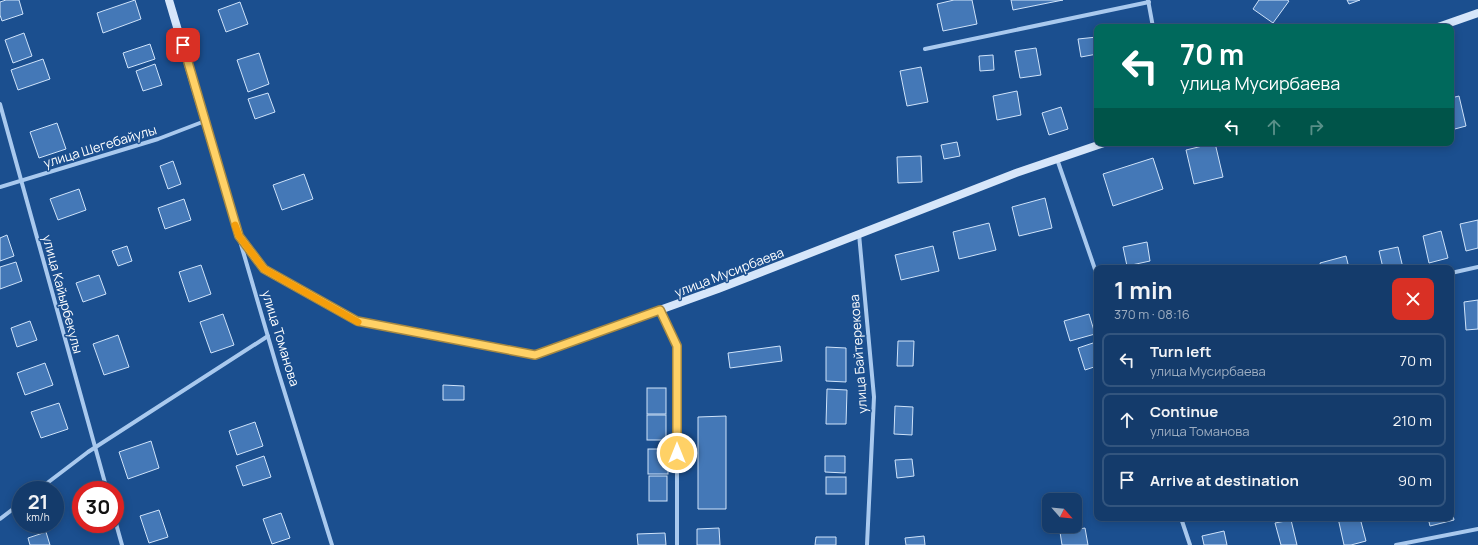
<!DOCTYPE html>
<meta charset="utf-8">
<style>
body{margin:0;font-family:Manrope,sans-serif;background:#1d4271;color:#f1f3f6;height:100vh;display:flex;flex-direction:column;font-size:15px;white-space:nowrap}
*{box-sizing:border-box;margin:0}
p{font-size:13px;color:#9dadc1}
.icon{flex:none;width:22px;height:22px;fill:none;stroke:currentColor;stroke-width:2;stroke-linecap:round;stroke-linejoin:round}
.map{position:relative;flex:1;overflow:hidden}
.sheet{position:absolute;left:1094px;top:265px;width:360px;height:256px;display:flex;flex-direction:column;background:#143b6b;border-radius:8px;box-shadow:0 2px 10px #0003,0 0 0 1px #33557e}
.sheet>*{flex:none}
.top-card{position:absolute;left:1094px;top:24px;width:360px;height:122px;border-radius:8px;box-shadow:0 2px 10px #0003,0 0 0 1px #33557e;background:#00695c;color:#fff;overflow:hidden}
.needle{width:26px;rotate:117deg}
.buttons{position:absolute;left:1042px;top:493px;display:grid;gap:8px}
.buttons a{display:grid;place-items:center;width:40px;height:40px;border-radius:8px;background:#143b6b;box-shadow:0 2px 10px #0003,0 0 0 1px #33557e;font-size:20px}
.speed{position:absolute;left:12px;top:481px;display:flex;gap:8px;font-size:20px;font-weight:700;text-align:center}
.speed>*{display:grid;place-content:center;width:52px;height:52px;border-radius:50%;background:#143b6b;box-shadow:0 2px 10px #0003,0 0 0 1px #33557e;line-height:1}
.speed small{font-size:10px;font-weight:400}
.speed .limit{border:6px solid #d22;background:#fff;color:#111}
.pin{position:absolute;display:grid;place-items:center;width:34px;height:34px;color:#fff;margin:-17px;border-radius:8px;box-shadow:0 2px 6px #0006}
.me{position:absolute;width:44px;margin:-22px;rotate:0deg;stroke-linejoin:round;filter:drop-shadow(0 0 3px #0008)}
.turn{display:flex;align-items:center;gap:14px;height:84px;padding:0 20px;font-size:18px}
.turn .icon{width:52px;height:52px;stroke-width:2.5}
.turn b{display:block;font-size:28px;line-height:34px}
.lanes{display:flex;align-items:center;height:38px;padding:0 20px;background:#0003;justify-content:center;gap:20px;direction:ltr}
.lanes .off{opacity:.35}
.round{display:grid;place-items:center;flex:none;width:42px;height:42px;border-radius:8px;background:#1d4271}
.overview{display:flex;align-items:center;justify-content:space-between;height:68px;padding:0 20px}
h1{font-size:24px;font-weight:700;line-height:30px}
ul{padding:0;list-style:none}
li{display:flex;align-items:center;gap:12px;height:54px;margin:0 8px 6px;padding:0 12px;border:2px solid #33557e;border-radius:8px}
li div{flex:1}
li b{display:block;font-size:15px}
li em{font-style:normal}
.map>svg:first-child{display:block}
.building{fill:#4478b7;stroke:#cfe3fa}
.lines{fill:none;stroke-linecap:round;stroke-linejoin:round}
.street{stroke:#a9c9ee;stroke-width:4}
.secondary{stroke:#d6e6fa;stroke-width:8}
.route-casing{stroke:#a68842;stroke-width:10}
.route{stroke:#ffd166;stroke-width:7}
.slow{stroke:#f59e0b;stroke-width:7}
.labels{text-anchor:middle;stroke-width:3;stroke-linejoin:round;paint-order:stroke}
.street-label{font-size:13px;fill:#fff;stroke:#1b4f8f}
</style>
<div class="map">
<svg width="1478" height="545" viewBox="0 0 1478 545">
<rect width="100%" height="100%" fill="#1b4f8f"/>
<!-- building -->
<g class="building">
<polygon points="6,0 19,0 23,14 2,21 0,15 0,2"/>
<polygon points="135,0 141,19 103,33 97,13"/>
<polygon points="954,0 972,0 977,24 943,31 937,4"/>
<polygon points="1011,0 1063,0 1013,10"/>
<polygon points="1259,0 1287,0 1289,1 1273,23 1253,9"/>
<polygon points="1347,0 1360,0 1349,4"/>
<polygon points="240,2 248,24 226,32 218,10"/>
<polygon points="24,33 32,56 13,63 5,40"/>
<polygon points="1097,37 1097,54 1081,57 1078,39"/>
<polygon points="150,44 155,59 128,68 123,53"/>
<polygon points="1036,48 1041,75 1020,78 1015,51"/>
<polygon points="259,53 269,84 248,92 237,60"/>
<polygon points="993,55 994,70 980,71 979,56"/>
<polygon points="43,59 50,79 18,90 11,70"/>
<polygon points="155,64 162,85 143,91 136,71"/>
<polygon points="921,67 928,102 907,106 900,71"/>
<polygon points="1017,91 1021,115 997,120 993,96"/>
<polygon points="268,93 275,112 255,119 248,99"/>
<polygon points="1459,96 1466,126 1451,130 1451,98"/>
<polygon points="1061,107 1068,129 1049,135 1042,113"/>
<polygon points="57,123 66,149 39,158 30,132"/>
<polygon points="957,142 960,156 944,159 941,145"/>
<polygon points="1215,143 1223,177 1194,184 1186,150"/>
<polygon points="921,156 922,182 898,183 897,157"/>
<polygon points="1153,158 1163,189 1113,206 1103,174"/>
<polygon points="173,161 181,184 168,189 160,166"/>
<polygon points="304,174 313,199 282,210 273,185"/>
<polygon points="79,189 86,210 58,220 50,199"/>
<polygon points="1045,198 1052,228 1019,236 1012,207"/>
<polygon points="184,199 191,220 165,229 158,208"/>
<polygon points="1478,220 1478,248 1466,251 1460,224"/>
<polygon points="989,223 996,250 959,259 953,232"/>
<polygon points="1441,231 1448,258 1429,263 1423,236"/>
<polygon points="7,235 14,256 0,261 0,238"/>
<polygon points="1147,242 1150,261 1127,266 1123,247"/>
<polygon points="127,246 132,261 118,266 112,251"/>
<polygon points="933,246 939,271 901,280 895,255"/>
<polygon points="1398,247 1403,268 1383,268 1379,251"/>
<polygon points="1346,256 1349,268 1321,268 1320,263"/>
<polygon points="16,262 22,281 0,289 0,267"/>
<polygon points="201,265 211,294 189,302 179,272"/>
<polygon points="99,275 106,294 83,302 76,283"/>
<polygon points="1478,300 1478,329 1466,330 1464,302"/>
<polygon points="223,314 234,345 211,353 200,322"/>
<polygon points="1089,314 1095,334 1070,341 1064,321"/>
<polygon points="30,321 37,340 17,347 11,328"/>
<polygon points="118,335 129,367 104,375 93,344"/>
<polygon points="898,341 914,341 913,366 897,366"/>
<polygon points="1096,342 1097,366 1085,370 1078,348"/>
<polygon points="780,346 782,361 730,368 728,353"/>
<polygon points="826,347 846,348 846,382 826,381"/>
<polygon points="45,363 53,385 25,395 17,373"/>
<polygon points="443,385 464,386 464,400 443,400"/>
<rect x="647" y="388" width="19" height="26"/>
<polygon points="827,389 847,390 846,424 826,424"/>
<polygon points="59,403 68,429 41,438 31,412"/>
<polygon points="895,406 913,407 912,435 894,434"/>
<rect x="647" y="415" width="19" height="25"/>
<polygon points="726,416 726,509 698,509 698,417"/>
<polygon points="255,422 263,446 237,455 229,431"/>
<polygon points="151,441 159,468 128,479 119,452"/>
<rect x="648" y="449" width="20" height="25"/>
<polygon points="264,456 271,477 243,486 236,466"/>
<polygon points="825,456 845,456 845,473 825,472"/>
<polygon points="912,459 914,476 897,478 895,460"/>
<rect x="649" y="476" width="18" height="25"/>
<rect x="826" y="477" width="20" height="17"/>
<polygon points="1451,506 1454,520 1430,526 1428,518 1451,518"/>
<polygon points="159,510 168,537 149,543 140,516"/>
<polygon points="281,513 290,538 272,544 263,519"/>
<polygon points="1338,518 1360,518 1366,541 1351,545 1344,545"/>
<polygon points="1291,520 1297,545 1281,545 1275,523"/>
<polygon points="719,528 720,545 697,545 697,529"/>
<polygon points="1085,528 1088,545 1062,545 1060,532"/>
<polygon points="1224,531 1227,545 1204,545 1202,536"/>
<polygon points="46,532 50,545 30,545 28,538"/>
<polygon points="665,533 666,545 638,545 637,534"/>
<polygon points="924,536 925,545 906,545 905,538"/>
<polygon points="816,537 836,537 836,545 815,545"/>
</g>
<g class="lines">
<!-- street -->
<g class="street">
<polyline points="1148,0 1153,27"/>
<polyline points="925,49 1149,2"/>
<polyline points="0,104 107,490"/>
<polyline points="1057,159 1097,275"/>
<polyline points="0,187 158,139 205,121"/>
<polyline points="859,234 874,397 867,545"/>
<polyline points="240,241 278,371 332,545"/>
<polyline points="1451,273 1478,267"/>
<polyline points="660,310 677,346 677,545"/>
<polyline points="38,490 88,452 268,336"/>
<polyline points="1181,518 1190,545"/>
<polyline points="0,519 21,503"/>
<polyline points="115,520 122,545"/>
<polyline points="1396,545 1478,529"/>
</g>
<!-- secondary -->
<g class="secondary">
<polyline points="169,0 239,236 264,269 357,321 535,355 718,289 1016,173 1104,143"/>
<polyline points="1438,27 1478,13"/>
</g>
</g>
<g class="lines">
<!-- route casing -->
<g class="route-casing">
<polyline id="route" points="183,45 239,236 264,269 357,321 535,355 660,310 677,346 677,453"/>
</g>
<!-- route -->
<use href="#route" class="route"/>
<!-- slow -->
<polyline class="slow" points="235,225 239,236 264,269 358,322"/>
</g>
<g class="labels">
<!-- street labels -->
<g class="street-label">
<text transform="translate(100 146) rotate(-17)" y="5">улица Шегебайулы</text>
<text transform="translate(729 272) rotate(-21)" y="5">улица Мусирбаева</text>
<text transform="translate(63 294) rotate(75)" y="5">улица Кайырбекулы</text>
<text transform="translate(281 338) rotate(73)" y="5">улица Томанова</text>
<text transform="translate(858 354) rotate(-94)" y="5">улица Байтерекова</text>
</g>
</g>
</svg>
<div class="buttons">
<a><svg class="needle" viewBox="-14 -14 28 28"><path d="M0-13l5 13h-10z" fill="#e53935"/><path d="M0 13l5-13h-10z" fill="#9dadc1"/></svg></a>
</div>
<div class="speed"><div>21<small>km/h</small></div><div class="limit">30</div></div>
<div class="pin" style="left:183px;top:45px;background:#d93025"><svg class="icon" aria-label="arrive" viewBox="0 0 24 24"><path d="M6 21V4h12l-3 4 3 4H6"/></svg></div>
<svg class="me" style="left:677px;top:453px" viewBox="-20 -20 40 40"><circle r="17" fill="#ffd166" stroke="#fff" stroke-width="3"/><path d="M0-11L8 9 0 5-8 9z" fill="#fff"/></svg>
<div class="top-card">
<div class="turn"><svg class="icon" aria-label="left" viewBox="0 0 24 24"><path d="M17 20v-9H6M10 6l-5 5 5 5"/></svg><div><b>70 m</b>улица Мусирбаева</div></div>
<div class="lanes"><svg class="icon" aria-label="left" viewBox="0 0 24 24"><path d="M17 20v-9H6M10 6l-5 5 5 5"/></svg><svg class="icon off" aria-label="ahead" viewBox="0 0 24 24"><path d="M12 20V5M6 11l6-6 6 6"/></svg><svg class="icon off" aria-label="right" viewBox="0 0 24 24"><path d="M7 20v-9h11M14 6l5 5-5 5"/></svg></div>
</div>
<section class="sheet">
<div class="overview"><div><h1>1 min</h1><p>370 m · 08:16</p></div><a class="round" style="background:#d93025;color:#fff"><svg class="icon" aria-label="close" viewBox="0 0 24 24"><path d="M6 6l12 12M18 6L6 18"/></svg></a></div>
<ul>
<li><svg class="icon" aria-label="left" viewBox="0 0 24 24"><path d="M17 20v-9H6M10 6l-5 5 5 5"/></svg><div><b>Turn left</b><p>улица Мусирбаева</p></div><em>70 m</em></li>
<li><svg class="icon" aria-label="ahead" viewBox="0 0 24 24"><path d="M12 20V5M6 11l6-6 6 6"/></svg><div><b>Continue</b><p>улица Томанова</p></div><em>210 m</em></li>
<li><svg class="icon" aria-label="arrive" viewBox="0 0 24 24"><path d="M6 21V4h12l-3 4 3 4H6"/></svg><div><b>Arrive at destination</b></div><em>90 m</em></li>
</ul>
</section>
</div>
